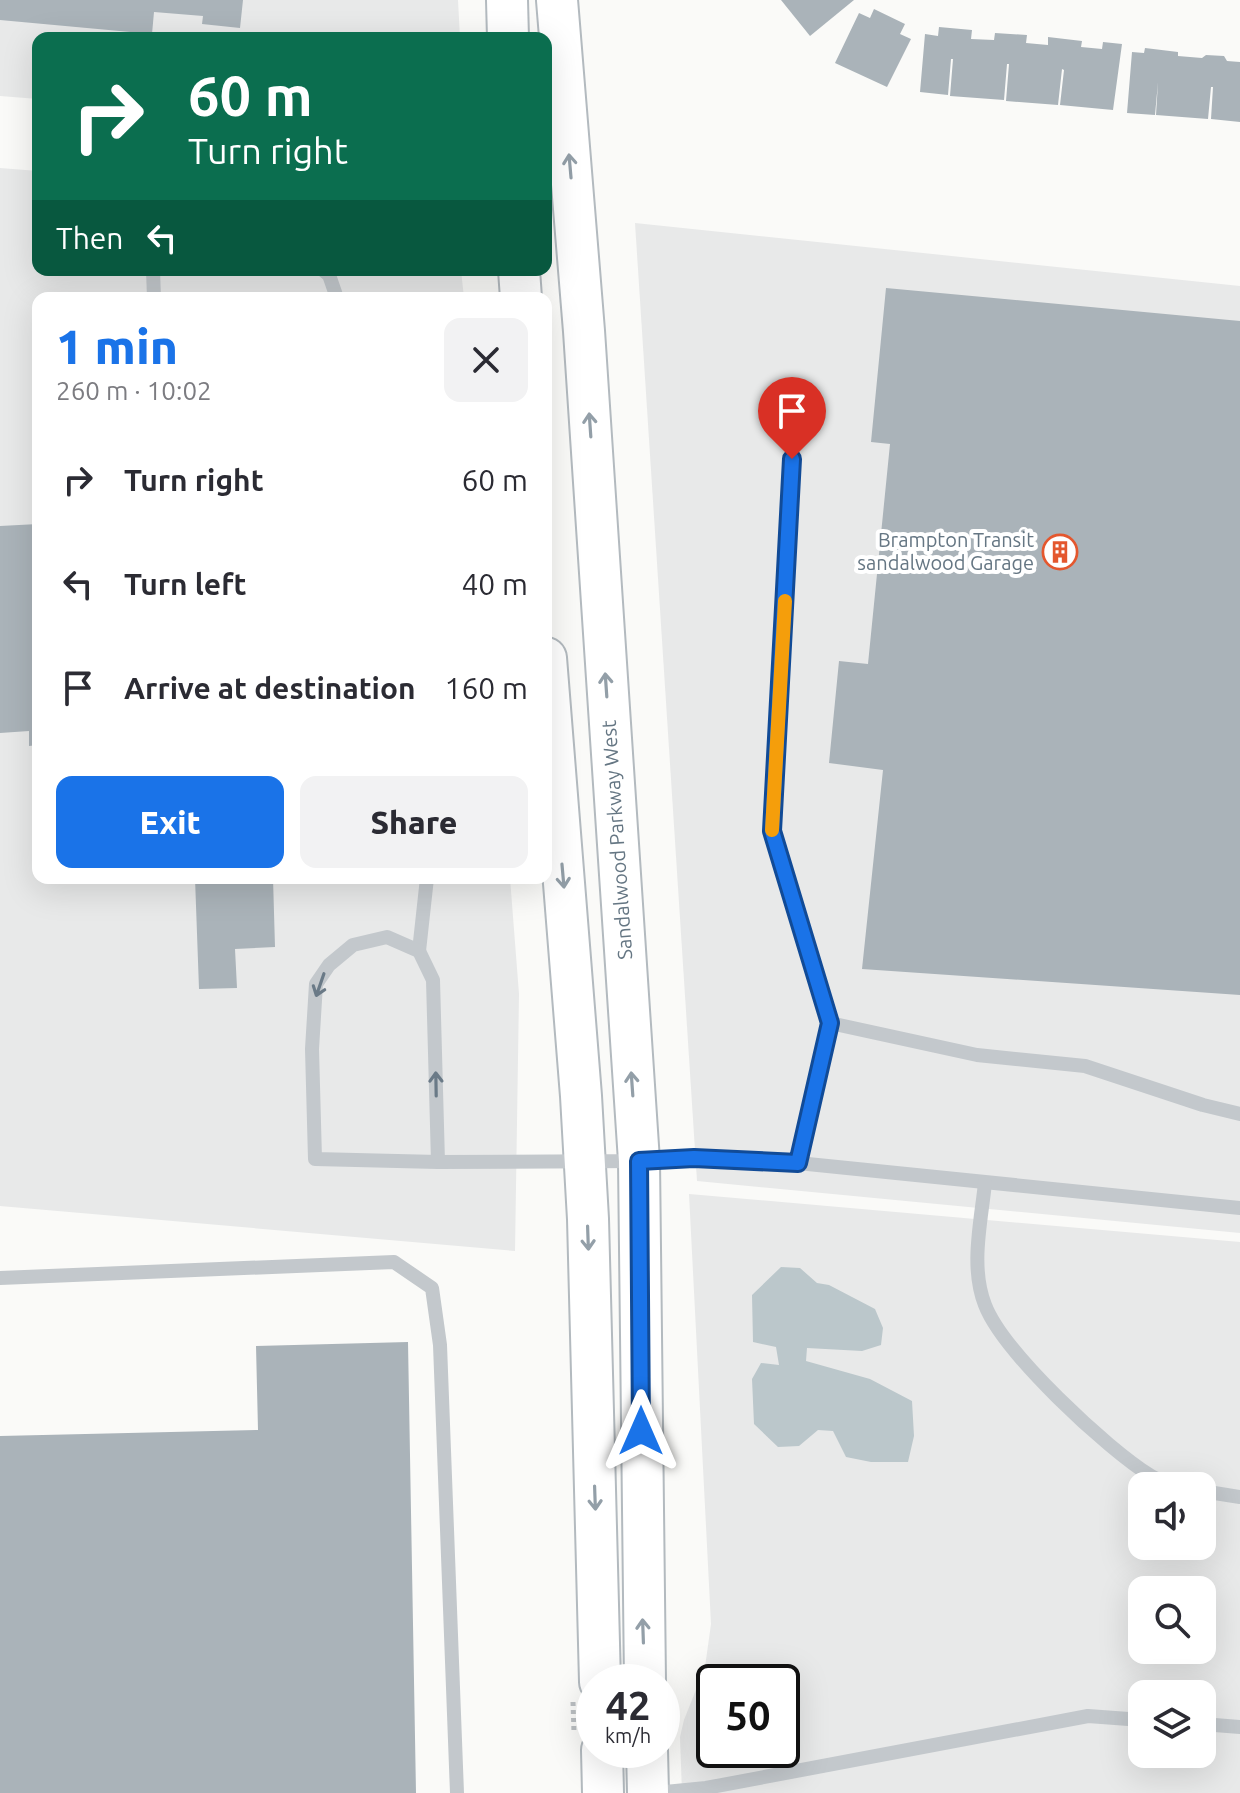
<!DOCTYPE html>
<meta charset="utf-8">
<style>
body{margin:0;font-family:Ubuntu,sans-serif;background:#f2f2f3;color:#2b2b33;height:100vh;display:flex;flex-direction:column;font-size:30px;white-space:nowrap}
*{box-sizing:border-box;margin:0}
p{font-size:26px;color:#7c7c81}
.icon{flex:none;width:44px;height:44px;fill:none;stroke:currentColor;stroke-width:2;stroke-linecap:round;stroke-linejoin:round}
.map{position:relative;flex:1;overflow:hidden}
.details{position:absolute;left:32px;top:292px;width:520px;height:592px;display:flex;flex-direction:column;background:#fff;border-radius:16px;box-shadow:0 8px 32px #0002}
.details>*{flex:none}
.banner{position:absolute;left:32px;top:32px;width:520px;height:244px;border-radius:16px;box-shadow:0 8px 32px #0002;background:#0b6e4f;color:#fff;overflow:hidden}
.tools{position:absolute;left:1128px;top:1472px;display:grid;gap:16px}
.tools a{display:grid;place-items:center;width:88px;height:88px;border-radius:16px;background:#fff;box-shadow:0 8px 32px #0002;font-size:40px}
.speed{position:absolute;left:576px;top:1664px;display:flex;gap:16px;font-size:40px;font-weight:700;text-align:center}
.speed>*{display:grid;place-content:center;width:104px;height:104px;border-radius:50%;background:#fff;box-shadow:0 8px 32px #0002;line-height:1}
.speed small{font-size:20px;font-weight:400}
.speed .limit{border:4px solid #111;border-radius:12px;background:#fff;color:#111}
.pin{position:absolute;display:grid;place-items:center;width:68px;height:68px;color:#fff;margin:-82px -34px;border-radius:50% 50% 50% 0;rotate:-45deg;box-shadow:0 0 8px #0007}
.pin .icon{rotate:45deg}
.me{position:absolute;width:88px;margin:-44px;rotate:0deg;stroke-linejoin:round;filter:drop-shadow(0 0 6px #0008)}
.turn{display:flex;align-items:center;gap:28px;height:168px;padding:0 24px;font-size:36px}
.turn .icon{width:104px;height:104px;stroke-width:2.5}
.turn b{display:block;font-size:56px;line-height:68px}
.then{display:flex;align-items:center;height:76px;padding:0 24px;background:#0003;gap:16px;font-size:30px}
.round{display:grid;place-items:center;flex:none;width:84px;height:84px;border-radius:16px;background:#f2f2f3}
.summary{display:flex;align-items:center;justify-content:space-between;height:136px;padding:0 24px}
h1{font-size:48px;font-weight:800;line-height:60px;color:#1a73e8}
.action{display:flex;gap:16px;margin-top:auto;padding:16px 24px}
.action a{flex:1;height:92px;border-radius:16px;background:#1a73e8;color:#fff;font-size:32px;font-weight:800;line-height:92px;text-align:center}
.action a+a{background:#f2f2f3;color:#2b2b33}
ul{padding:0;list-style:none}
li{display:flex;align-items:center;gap:24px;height:104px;padding:0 24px}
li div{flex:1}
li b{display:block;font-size:30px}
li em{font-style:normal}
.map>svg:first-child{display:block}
.built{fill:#e8e9e9;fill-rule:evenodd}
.water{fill:#bbc7cb}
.building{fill:#aab3b9}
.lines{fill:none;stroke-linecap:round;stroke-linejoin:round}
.secondary-casing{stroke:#b3babf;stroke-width:44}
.path{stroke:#bbbfc2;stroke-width:5;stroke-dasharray:4 4;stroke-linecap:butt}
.lane{stroke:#c3c8cc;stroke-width:14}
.secondary{stroke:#fff;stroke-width:40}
.oneway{stroke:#939fa8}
.oneway2{stroke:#6a7a87}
.route-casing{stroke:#114b97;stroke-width:20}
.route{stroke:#1a73e8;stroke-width:14}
.slow{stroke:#f59e0b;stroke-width:14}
.labels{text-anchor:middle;stroke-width:8;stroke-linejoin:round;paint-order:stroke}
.poi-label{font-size:20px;fill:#657683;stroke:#fff;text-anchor:end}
.street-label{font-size:20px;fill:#657683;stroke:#fff}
</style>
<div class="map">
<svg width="1240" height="1793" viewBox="0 0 1240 1793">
<rect width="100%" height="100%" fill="#fafaf8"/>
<!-- built -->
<g class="built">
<polygon points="0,0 458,0 460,38 38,38 38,99 0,96"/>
<polygon points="0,168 38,171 38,270 461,270 464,298 38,298 38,878 510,878 519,994 515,1251 0,1206"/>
<polygon points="635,223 1240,286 1240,1233 697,1181"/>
<path d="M689,1194L1240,1242V1793H682L680,1737L684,1720L705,1667L711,1624ZM1142,1486H1202V1546H1142ZM1142,1590H1202V1650H1142ZM714,1682H782V1750H714ZM1142,1694H1202V1754H1142Z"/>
</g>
<!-- water -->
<polygon class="water" points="781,1267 800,1268 817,1283 829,1285 875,1309 883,1328 881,1345 862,1351 807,1348 806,1361 870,1379 912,1401 914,1436 908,1462 871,1462 846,1457 833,1431 818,1430 799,1446 778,1447 754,1424 752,1379 761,1363 779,1365 776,1347 753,1342 752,1295"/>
<!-- building -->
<g class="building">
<polygon points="0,0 243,0 240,28 202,24 203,16 154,12 152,34 0,20"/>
<polygon points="781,0 854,0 810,36"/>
<polygon points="874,9 905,24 900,34 911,39 887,87 835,63 859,13 870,18"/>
<polygon points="939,27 972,30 971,39 994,40 995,33 1027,35 1026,43 1048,45 1048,37 1082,41 1081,47 1102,49 1103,42 1122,44 1113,110 1060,105 1064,70 1062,69 1058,105 1006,101 1009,64 1007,64 1004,100 950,96 953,59 951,59 948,95 920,92 925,34 938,36"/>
<polygon points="1145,48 1178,52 1178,56 1202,58 1206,55 1224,56 1227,61 1240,62 1240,122 1211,119 1213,87 1211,87 1208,119 1156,115 1158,82 1155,115 1127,113 1132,52 1144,53"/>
<polygon points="886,288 1240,321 1240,995 862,969 883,770 829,763 839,661 868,664 890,444 871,442"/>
<polygon points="38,524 38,745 29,746 29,731 0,733 0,526"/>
<polygon points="195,878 273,878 275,947 235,949 237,988 199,989"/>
<polygon points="408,1342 416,1793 0,1793 0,1436 258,1430 256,1346"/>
</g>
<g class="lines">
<!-- secondary casing -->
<g class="secondary-casing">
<g id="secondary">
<polyline points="507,0 508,38"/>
<polyline points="557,0 584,331 639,1161 645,1682"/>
<polyline points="519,270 521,298"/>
<polyline points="546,658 581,1096 588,1219 600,1682"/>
<polyline points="602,1750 603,1793"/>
<polyline points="647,1750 648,1793"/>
</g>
</g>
<!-- path -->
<polyline class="path" points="573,1702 574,1732"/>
<!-- lane -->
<g class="lane">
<polyline points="153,270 154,298"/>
<polyline points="323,270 329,275 337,298"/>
<polyline points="792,459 772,831 830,1023 798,1163"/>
<polyline points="419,951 427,878"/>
<polyline points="830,1023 977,1055 1085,1066 1203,1105 1240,1114"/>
<polyline points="438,1162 433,980 419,951 387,937 353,945 329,965 316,984 312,1049 315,1159 438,1162 639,1161 694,1158 798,1163 1240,1208"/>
<path d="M985,1183C981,1222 970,1267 985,1305C1003,1352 1107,1449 1151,1476C1159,1481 1171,1483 1180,1486"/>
<polyline points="0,1278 394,1262 432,1288 440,1345 457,1793"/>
<polyline points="1202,1491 1240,1497"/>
<polyline points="1202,1724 1240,1727"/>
<polyline points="655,1793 706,1788 1088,1716 1142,1720"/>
</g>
<!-- secondary -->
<use href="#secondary" class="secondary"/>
</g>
<!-- one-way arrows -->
<defs><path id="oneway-shaft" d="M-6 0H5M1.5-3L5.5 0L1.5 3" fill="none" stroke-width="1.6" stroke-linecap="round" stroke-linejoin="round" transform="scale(2)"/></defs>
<g class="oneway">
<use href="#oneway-shaft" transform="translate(570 166) rotate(-95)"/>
<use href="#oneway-shaft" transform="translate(590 425) rotate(-94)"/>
<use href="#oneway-shaft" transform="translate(606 685) rotate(-94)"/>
<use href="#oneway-shaft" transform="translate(563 876) rotate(85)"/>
<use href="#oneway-shaft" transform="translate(632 1084) rotate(-94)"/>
<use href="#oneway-shaft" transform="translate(588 1238) rotate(88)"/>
<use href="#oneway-shaft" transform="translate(595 1498) rotate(88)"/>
<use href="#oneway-shaft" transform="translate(643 1631) rotate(-92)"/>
</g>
<g class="oneway2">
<use href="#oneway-shaft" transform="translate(320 985) rotate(109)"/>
<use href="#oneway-shaft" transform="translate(436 1084) rotate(-91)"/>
</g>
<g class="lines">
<!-- route casing -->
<g class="route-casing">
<polyline id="route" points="641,1431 639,1161 694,1158 798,1163 830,1023 772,831 792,459"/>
</g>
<!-- route -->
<use href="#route" class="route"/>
<!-- slow -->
<polyline class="slow" points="772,830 785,601"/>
</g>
<!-- icons -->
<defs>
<g id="building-ring" transform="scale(1.8)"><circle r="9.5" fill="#fff" stroke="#e4572e" stroke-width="1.5"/><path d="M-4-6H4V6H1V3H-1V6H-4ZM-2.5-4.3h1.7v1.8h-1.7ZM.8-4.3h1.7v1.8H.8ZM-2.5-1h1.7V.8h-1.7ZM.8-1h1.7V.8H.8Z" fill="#e4572e"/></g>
</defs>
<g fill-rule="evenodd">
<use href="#building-ring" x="1060" y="552"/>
</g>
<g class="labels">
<!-- poi labels -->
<g class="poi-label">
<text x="1034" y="547">Brampton Transit<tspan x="1034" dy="23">sandalwood Garage</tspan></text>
</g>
<!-- street labels -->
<g class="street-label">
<text transform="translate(617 840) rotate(-94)" y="7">Sandalwood Parkway West</text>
</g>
</g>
</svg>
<div class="tools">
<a><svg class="icon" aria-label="sound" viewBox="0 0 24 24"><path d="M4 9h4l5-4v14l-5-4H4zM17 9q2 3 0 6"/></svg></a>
<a><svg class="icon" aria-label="search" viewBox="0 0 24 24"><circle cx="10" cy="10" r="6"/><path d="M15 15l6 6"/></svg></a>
<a><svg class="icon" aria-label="layers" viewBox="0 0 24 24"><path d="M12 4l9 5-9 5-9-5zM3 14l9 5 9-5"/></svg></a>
</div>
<div class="speed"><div>42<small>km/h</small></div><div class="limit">50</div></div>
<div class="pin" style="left:792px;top:459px;background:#d93025"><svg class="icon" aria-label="arrive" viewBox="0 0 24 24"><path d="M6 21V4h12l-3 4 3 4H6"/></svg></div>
<svg class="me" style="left:641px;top:1431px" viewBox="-20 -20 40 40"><path d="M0-17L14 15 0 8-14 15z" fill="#1a73e8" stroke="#fff" stroke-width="4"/></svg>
<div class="banner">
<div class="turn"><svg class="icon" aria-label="right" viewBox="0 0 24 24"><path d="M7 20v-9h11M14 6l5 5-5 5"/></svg><div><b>60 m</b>Turn right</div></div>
<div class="then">Then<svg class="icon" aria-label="left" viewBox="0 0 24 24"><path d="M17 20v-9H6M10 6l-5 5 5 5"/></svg></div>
</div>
<section class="details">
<div class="summary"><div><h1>1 min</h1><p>260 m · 10:02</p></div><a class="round"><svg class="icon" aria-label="close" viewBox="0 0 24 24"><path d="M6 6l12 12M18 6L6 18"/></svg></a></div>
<ul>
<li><svg class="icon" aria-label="right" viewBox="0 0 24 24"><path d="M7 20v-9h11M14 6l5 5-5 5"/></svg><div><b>Turn right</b></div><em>60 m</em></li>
<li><svg class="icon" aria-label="left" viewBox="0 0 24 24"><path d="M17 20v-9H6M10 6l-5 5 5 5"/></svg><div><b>Turn left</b></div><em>40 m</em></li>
<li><svg class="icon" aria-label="arrive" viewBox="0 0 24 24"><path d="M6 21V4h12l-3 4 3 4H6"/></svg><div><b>Arrive at destination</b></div><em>160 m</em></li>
</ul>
<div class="action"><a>Exit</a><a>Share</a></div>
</section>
</div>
